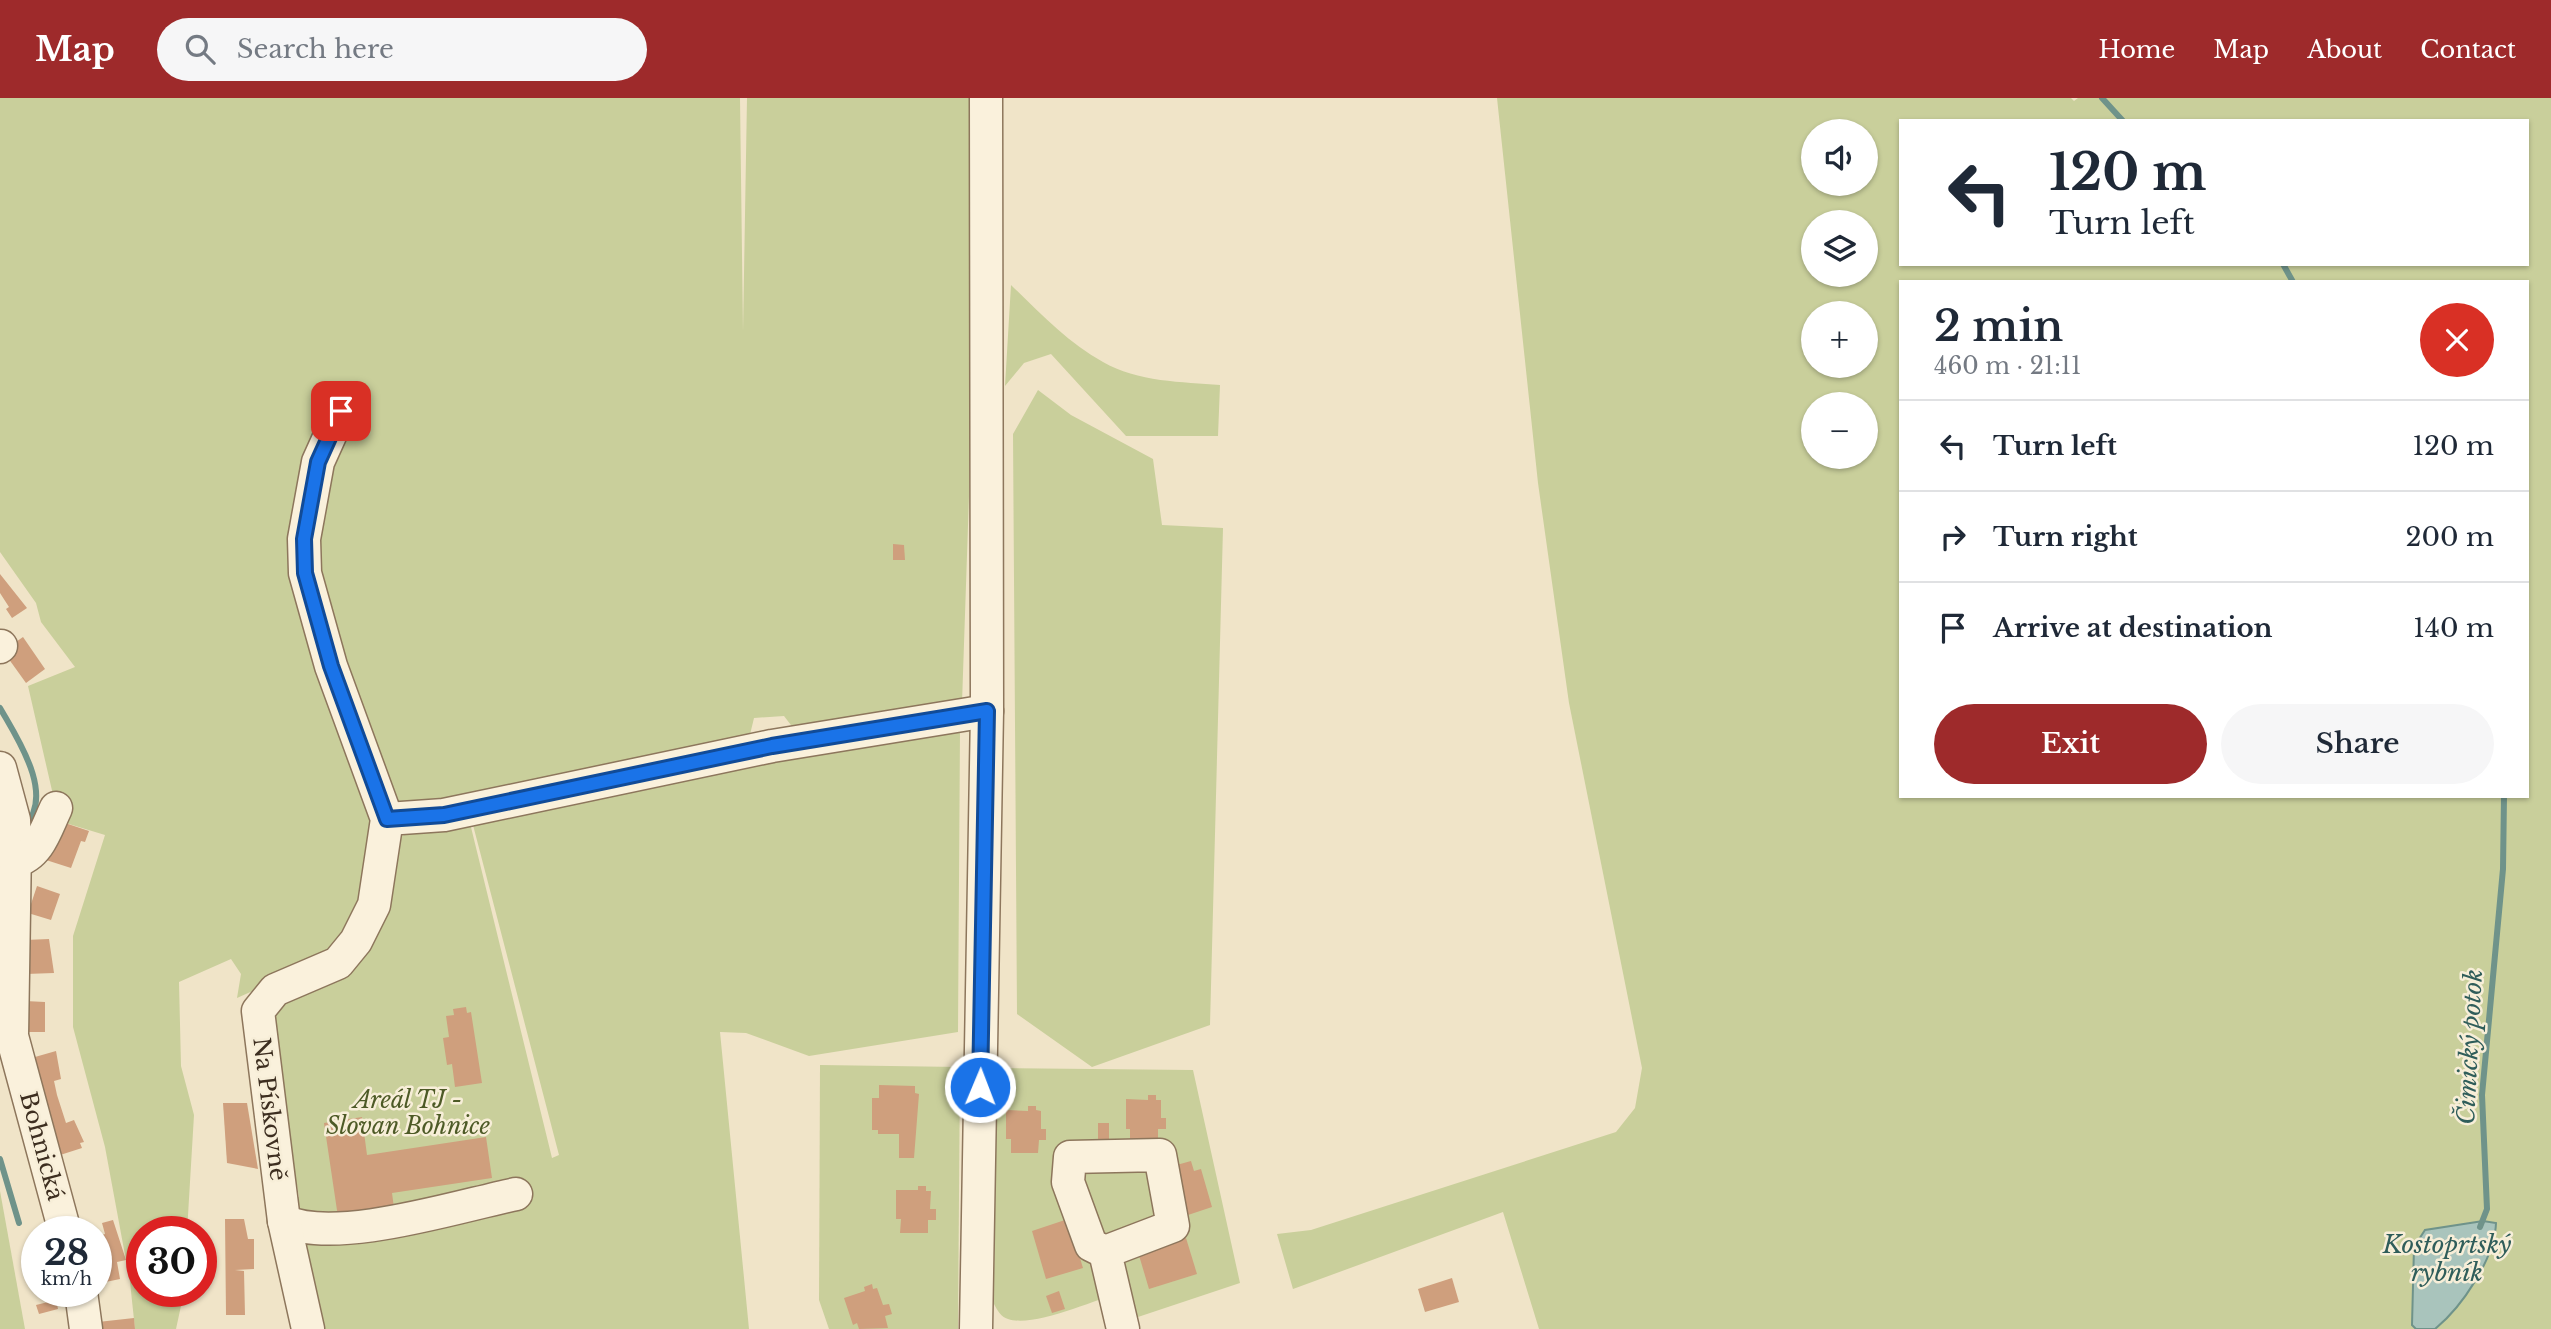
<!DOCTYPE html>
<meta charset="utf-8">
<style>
body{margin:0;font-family:"Libre Baskerville",serif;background:#f6f6f7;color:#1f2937;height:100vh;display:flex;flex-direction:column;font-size:26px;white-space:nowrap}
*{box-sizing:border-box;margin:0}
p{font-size:23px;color:#747a83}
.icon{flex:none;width:38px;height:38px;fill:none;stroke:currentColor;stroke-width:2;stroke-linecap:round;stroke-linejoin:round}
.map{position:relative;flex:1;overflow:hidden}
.sheet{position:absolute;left:1899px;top:182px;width:630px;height:518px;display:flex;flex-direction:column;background:#fff;border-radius:0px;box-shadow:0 2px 5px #0004}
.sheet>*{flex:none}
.hud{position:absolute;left:1899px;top:21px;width:630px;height:147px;border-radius:0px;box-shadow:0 2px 5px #0004;background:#fff;color:#1f2937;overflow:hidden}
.buttons{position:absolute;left:1801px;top:21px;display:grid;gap:14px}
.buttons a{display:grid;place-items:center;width:77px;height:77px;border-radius:50%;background:#fff;box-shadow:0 2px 5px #0004;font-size:35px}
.speed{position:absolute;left:21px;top:1118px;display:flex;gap:14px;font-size:35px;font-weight:700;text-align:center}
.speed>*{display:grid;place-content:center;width:91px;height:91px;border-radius:50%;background:#fff;box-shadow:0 2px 5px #0004;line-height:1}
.speed small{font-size:18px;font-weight:400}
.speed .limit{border:10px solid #d22;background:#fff;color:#111}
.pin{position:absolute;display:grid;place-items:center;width:60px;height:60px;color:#fff;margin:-30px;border-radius:14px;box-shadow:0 4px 10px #0006}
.me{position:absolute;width:77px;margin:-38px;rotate:1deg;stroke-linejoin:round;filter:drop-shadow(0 0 5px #0008)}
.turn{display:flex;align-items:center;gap:24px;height:147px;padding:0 35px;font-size:32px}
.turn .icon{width:91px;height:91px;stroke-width:2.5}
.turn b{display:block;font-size:49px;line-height:60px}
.round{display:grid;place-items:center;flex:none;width:74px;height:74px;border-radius:37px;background:#f6f6f7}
.overview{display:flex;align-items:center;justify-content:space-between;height:119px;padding:0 35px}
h1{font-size:42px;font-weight:600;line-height:52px}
.button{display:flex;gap:14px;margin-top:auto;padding:14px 35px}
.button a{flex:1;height:80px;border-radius:42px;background:#9e2a2b;color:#fff;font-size:28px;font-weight:600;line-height:80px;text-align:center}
.button a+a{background:#f6f6f7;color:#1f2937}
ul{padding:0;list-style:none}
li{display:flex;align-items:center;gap:21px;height:91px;padding:0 35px;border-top:2px solid #e0e1e3}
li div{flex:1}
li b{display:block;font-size:26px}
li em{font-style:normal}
header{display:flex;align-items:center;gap:42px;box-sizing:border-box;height:98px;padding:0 35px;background:#9e2a2b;color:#fff}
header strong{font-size:33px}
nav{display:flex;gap:38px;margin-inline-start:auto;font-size:24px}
.search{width:490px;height:63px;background:#f6f6f7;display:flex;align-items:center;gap:18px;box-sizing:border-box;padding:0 24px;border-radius:38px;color:#747a83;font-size:26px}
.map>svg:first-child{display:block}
.green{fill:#c9cf9b;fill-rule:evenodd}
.water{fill:#a9c4bc;stroke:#6f938a;stroke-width:2}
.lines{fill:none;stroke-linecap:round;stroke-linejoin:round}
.stream{stroke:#6f938a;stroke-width:6}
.building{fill:#cf9f7d}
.minor-casing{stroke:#8d765c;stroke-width:35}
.minor{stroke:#faf1dc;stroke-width:32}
.route-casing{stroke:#114b97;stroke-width:18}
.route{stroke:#1a73e8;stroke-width:12}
.labels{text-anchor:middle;stroke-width:5;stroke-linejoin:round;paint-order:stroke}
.park-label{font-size:23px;font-style:italic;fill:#4d5a26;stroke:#f7eed8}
.street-label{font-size:23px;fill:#3d2e20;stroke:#f7eed8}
.water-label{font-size:24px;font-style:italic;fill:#2f5d5a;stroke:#f7eed8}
</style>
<header>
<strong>Map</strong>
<div class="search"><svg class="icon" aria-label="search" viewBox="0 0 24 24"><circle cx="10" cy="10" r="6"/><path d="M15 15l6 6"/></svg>Search here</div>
<nav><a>Home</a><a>Map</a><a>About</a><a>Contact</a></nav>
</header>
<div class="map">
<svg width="2551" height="1231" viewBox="0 0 2551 1231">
<rect width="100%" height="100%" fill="#f0e4c8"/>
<!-- green -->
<g class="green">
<polygon points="0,0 740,0 743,234 747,0 974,0 969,398 962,605 855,627 845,619 834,622 826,633 794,631 784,618 754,620 747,649 411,713 345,851 237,900 241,876 231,861 179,884 181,968 194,1017 187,1134 142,1134 142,1194 184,1194 176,1231 135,1231 130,1184 105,1049 73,929 73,838 105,737 59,723 28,588 75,569 41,524 36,505 0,454"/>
<path d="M1497,0H2071L2074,3L2078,0H2551V1231H1539L1503,1114L1293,1191L1277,1136L1311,1132L1616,1034L1635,1010L1642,970L1569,605L1538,385ZM1900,23H2527V166H1900ZM1813,33H1866V86H1813ZM1813,124H1866V177H1813ZM1900,184H2527V698H1900ZM1813,215H1866V268H1813ZM1813,306H1866V359H1813Z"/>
<path d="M1011,187C1040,215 1068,245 1103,264C1137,284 1183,284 1220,287L1218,338H1126L1051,256L1024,265L1005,288Z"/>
<polygon points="1038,292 1071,317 1153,361 1162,427 1223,430 1210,927 1092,969 1017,916 1013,336"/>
<polygon points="960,632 958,934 809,958 746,935 720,934 749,1231 307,1231 289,1101 299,1099 297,1087 288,1088 267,913 332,880 396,742 412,732 469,721 552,1060 559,1057 473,727 713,675"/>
<polygon points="820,967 960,969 958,1231 829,1231 819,1202"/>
<path d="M995,970L1193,972L1240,1185L1135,1220L1121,1194C1095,1202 1033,1230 1008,1221C1001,1219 997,1212 994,1206Z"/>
<polygon points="0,1093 25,1231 0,1231"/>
</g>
<!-- water -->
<path class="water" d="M2483,1123L2496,1125C2495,1160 2462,1209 2435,1231H2416L2412,1227L2414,1149L2425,1132Z"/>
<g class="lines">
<!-- stream -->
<g class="stream">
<polyline points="2102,0 2123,23"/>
<polyline points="2283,166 2293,184"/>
<path d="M0,610C17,640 56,697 24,729"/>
<polyline points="0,1061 19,1125"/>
<polyline points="2480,1129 2487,1111 2482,997 2503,771 2504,698"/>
</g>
</g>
<!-- building -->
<g class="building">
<polygon points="893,446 904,447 905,462 893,462"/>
<polygon points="0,476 27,510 12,520 6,511 9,509 0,495"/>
<polygon points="23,539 45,571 26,585 3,553"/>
<polygon points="59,723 89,733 85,744 81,743 71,770 46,762"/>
<polygon points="37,788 60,796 51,822 28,815"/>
<polygon points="49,841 54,875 26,876 25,842"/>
<polygon points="25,903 45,904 45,934 24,934"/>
<polygon points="466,909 467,915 471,914 482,985 455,989 452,966 447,967 443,940 449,939 446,918 454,917 453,911"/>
<polygon points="56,953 61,981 54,983 57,997 66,1025 74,1022 84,1044 80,1045 82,1050 57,1058 28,961"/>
<polygon points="879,987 915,988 915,995 919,996 914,1060 899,1060 899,1036 878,1036 878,1032 872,1032 872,1000 879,1000"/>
<polygon points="1148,997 1156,997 1156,1002 1161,1002 1161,1020 1166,1020 1166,1031 1158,1031 1158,1044 1130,1044 1130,1031 1126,1031 1126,1001 1148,1002"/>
<polygon points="223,1005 247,1005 258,1071 227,1065"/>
<polygon points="1028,1008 1036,1008 1036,1012 1041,1013 1041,1031 1046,1031 1046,1042 1039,1042 1038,1055 1011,1055 1011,1041 1006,1041 1006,1012 1028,1013"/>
<polygon points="362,1019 367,1057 486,1039 492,1080 392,1095 394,1110 338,1119 324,1025"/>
<rect x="1098" y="1025" width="11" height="18"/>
<polygon points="1191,1063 1194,1073 1201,1071 1212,1109 1188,1117 1173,1068"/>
<polygon points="918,1088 926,1088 926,1093 931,1093 930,1111 936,1111 936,1122 928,1122 928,1135 900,1135 901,1121 896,1121 896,1092 918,1092"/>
<polygon points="225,1121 244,1121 248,1141 254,1141 254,1171 235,1172 244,1173 245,1217 226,1217"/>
<polygon points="1068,1121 1083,1170 1046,1181 1032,1133"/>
<polygon points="113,1122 126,1162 117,1164 120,1181 96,1186 96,1139 105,1136 102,1125"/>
<polygon points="1186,1140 1197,1176 1149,1191 1138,1154"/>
<polygon points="1452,1180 1459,1204 1425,1214 1418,1191"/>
<polygon points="872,1186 873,1191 877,1190 883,1207 889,1206 892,1216 885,1218 888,1230 859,1231 857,1225 853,1227 844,1200 865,1193 864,1189"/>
<polygon points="1059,1193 1065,1211 1052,1215 1046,1198"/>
<polygon points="56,1202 58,1211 39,1216 36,1207"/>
<polygon points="134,1220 135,1231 98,1231 98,1224"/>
</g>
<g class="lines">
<!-- minor casing -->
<g class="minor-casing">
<g id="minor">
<polyline points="0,549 1,548"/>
<polyline points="0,670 14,722 15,748 12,938 65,1134"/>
<polyline points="387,721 444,717 772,648 987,613"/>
<path d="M15,763C39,758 46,731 56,710"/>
<path d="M284,1123C336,1147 458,1108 516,1096"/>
<polyline points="1105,1154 1173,1128 1160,1057 1070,1059 1068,1084 1091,1147 1105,1154 1123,1231"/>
<polyline points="81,1194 86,1231"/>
<polyline points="308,1231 284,1123 258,913 275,892 338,865 356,843 374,807 387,721 331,568 305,475 304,441 318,364 341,313"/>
<polyline points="976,1231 987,613 986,0"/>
</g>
</g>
<!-- minor -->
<use href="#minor" class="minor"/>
</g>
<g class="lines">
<!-- route casing -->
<g class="route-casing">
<polyline id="route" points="341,313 318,364 304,441 305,475 331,568 387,721 444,717 772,648 987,613 980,989"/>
</g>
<!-- route -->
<use href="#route" class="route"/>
</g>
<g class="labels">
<!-- park labels -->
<g class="park-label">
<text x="408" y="1010">Areál TJ -<tspan x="408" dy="26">Slovan Bohnice</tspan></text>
</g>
<!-- street labels -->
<g class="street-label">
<text transform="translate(270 1011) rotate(83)" y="8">Na Pískovně</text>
<text transform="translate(42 1048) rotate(75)" y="8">Bohnická</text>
</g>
<!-- water labels -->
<g class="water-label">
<text transform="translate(2470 949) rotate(-87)" y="8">Čimický potok</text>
<text x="2447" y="1155">Kostoprtský<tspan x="2447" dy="28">rybník</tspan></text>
</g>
</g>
</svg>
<div class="buttons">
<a><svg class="icon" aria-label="sound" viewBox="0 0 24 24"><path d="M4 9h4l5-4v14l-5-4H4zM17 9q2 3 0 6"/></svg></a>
<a><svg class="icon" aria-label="layers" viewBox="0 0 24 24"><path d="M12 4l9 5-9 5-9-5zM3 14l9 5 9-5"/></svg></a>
<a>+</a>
<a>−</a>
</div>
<div class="speed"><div>28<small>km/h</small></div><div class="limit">30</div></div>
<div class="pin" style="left:341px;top:313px;background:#d93025"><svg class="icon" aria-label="arrive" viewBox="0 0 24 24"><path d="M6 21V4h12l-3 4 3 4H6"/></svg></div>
<svg class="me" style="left:980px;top:989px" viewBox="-20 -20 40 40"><circle r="17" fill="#1a73e8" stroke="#fff" stroke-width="3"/><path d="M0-11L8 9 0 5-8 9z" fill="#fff"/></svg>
<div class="hud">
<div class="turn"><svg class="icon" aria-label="left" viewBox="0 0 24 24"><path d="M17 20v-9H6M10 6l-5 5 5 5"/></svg><div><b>120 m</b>Turn left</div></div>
</div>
<section class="sheet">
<div class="overview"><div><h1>2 min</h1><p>460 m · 21:11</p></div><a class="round" style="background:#d93025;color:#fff"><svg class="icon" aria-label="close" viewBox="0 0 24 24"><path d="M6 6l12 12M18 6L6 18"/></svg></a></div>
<ul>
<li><svg class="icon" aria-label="left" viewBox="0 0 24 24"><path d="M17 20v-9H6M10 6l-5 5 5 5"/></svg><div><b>Turn left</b></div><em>120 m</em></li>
<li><svg class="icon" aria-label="right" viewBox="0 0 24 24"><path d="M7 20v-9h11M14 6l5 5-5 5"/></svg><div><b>Turn right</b></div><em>200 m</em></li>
<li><svg class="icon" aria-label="arrive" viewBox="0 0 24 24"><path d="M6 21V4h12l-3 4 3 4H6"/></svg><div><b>Arrive at destination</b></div><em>140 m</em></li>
</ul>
<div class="button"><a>Exit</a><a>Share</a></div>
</section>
</div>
